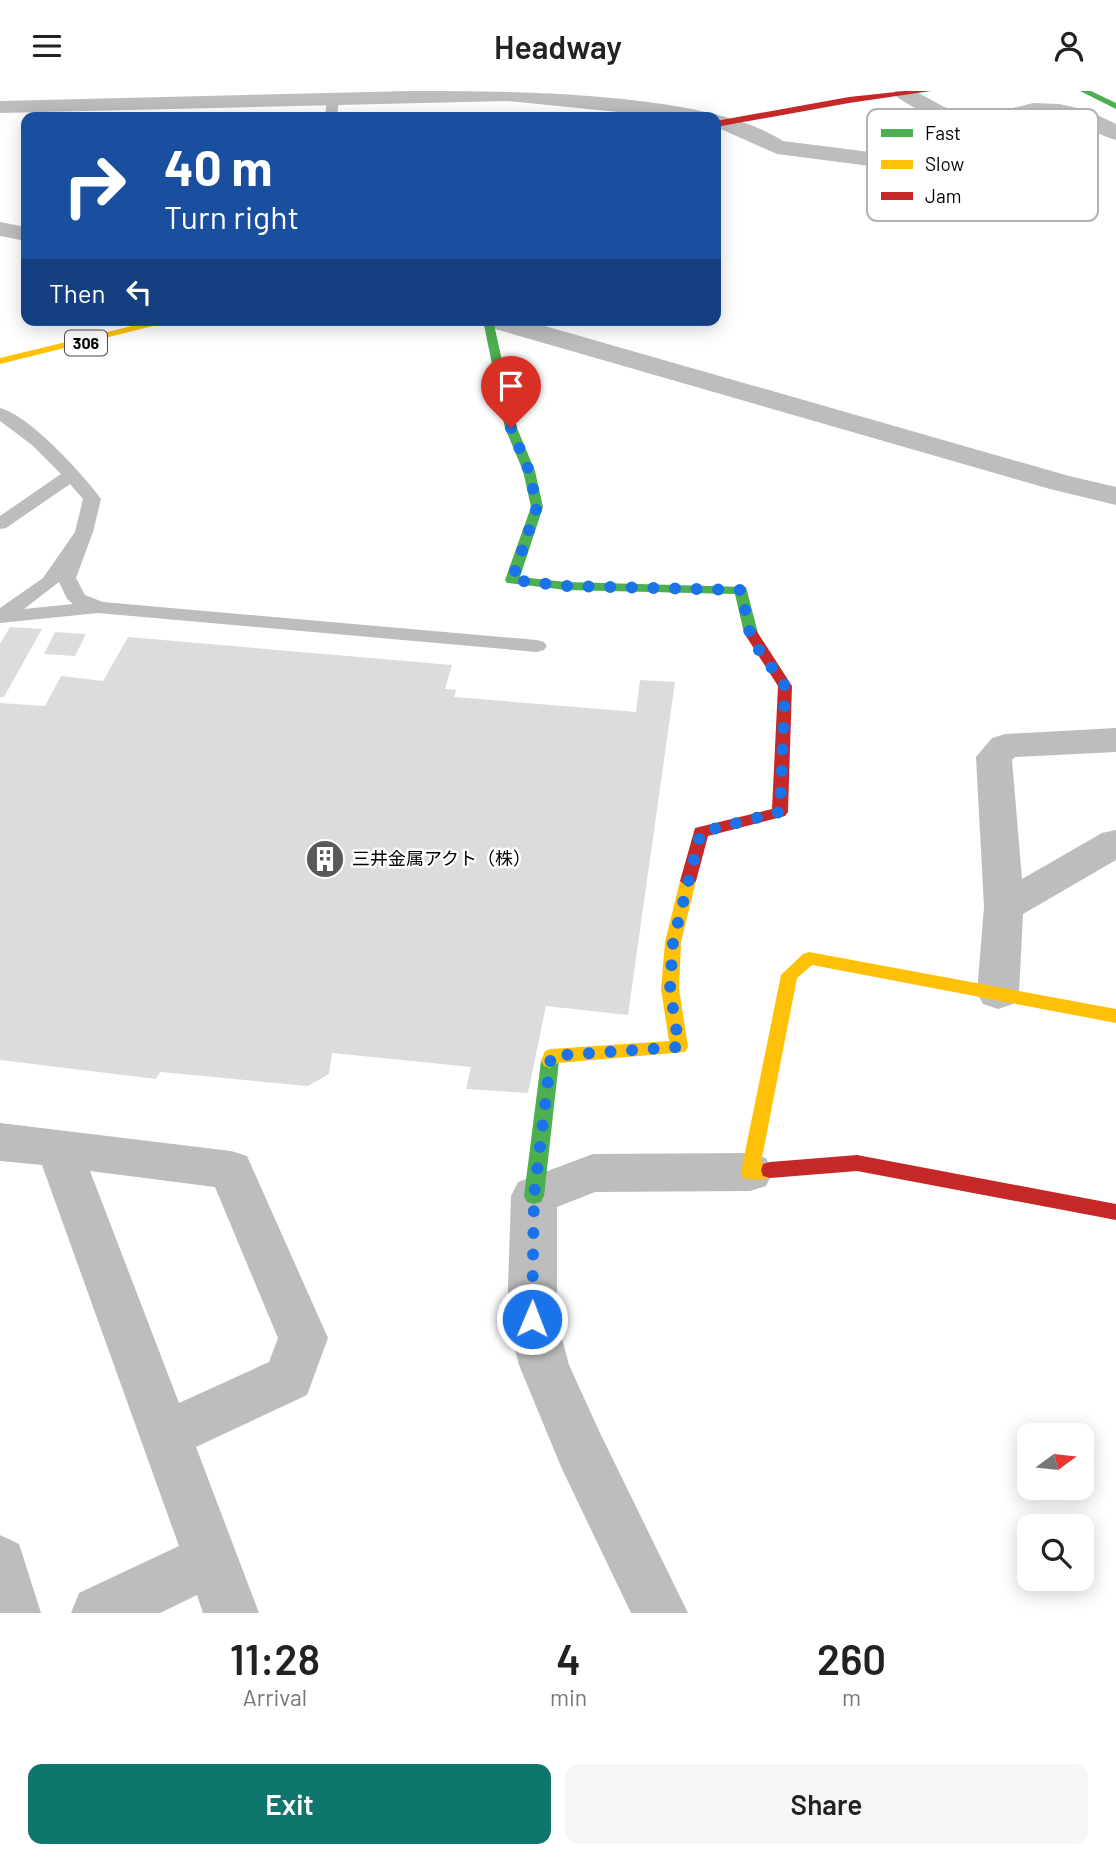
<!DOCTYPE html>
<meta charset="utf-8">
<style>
body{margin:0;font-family:Barlow,"Noto Sans JP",sans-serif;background:#f6f6f6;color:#222;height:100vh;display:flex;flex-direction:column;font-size:26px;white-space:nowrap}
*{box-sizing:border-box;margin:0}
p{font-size:23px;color:#767676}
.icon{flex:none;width:38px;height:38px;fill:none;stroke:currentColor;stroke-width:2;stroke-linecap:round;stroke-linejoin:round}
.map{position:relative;height:1522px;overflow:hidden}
.panel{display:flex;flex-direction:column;background:#fff;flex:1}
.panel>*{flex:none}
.banner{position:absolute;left:21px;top:21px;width:700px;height:214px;border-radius:14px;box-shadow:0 4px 18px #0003;background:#1a4fa0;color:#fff;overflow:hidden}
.needle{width:46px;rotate:75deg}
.controls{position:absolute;left:1017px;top:1332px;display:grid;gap:14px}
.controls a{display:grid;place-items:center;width:77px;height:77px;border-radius:14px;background:#fff;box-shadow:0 4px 18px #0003;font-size:35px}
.pin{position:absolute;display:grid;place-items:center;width:60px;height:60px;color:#fff;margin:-72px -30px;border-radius:50% 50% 50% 0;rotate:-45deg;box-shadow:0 0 7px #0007}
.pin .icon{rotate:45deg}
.me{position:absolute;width:77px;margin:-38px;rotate:1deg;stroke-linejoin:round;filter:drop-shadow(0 0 5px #0008)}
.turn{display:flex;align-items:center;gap:24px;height:147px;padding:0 28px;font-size:32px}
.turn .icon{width:91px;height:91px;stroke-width:2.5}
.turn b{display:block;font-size:49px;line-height:60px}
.then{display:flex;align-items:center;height:66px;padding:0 28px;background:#0003;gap:14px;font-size:26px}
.eta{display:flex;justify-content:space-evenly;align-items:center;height:119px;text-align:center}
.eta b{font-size:42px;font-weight:600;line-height:49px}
.cta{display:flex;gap:14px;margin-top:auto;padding:14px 28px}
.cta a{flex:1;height:80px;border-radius:14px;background:#0f766e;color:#fff;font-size:28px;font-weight:600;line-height:80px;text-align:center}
.cta a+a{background:#f6f6f6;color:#222}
header{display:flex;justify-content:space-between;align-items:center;height:91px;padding:0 28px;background:#fff;font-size:32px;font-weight:600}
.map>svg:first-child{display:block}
.building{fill:#dcdcdc}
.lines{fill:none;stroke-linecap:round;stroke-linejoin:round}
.lane{fill:#bdbdbd;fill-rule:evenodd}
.street{fill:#bdbdbd;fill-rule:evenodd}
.fast{fill:#4caf50;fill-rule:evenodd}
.slow{fill:#ffc107;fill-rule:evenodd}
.jam{fill:#c62828;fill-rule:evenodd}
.route{stroke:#1a73e8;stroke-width:12;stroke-dasharray:0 21.6}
.labels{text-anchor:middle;stroke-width:5;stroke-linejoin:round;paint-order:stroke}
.shield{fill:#fff;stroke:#4c4c4c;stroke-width:2}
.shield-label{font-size:16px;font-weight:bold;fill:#000}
.poi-label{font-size:18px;fill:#000;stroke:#fff;text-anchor:start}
.key{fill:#fff;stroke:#b2b2b2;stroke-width:2}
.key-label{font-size:19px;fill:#000}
</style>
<header><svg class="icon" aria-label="menu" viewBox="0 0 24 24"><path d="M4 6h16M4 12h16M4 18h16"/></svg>Headway<svg class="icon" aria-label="person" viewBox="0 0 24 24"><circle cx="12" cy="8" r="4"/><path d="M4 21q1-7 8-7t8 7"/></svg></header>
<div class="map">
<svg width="1116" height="1522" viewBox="0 0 1116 1522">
<rect width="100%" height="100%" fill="#fff"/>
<!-- building -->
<g class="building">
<polygon points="10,536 42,538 4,606 0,606 0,553"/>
<polygon points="55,541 86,543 75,565 44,563"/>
<polygon points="128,546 452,574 445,598 456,599 454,606 636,621 640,589 675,591 628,924 546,915 528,1002 466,998 471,976 332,962 329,983 308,995 160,981 156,988 0,969 0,612 45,615 61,585 103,590"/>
</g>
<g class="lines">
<!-- lane -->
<g class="lane">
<polygon points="333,4 339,8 337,26 325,26 327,8"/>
<path d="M0,317C29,324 84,384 101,408L93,441L76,487L85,504L103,511L537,549L544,551L547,555L544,559L537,561L98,522L0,532V517L43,487L75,441L83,408L70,393L6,437L0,438V425L61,383L32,354L0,330ZM59,491L67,508L73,513L24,518Z"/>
</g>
<!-- street -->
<g class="street">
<path d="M411,0C506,0 707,0 783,50L917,67L925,69L928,74L925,79L917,81L777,63L716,36V26H668L507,10L0,22V10Z"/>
<path d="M895,0H915L944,16L970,23L996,21L1033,12L1059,13L1087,19L1116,33V49C1093,43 1076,26 1051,24C1034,23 1019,29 1003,32C963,41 930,28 897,6Z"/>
<polygon points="0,131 26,136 26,150 0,145"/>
<polygon points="481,229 524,229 1069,385 1116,396 1116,414 1050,398 485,235"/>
<polygon points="1116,637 1116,661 1015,666 1012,669 1022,788 1102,742 1116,739 1116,769 1023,823 1019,902 1013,913 998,918 983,913 977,902 984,816 976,666 992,647 1005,643"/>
<path d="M0,1032L231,1060L247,1065L328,1247L307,1304L196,1356L259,1522H203L197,1504L160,1522H71L79,1502L179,1455L42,1074L0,1070ZM90,1080L215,1096L278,1247L269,1271L179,1312Z"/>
<polygon points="750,1062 766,1067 773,1081 766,1095 750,1100 595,1101 557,1116 557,1228 569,1274 600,1342 688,1522 631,1522 562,1378 519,1274 507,1228 511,1105 518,1091 593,1063"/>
<polygon points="0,1444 19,1453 41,1522 0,1522"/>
</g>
<!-- fast -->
<g class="fast">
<polygon points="1080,0 1091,0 1116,12 1116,18"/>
<polygon points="483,229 493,229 517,337 535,380 543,416 520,486 566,491 746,496 758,542 756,545 751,546 744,542 735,503 566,499 507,492 505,489 531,416 523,380 505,337"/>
<polygon points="550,963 556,965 559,970 544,1105 541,1111 534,1113 527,1111 524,1105 541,970 544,965"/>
</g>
<!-- slow -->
<g class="slow">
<polygon points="157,229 177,229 0,273 0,267"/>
<polygon points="688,784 696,790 681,851 679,898 688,956 685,961 558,972 550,977 544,975 541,970 545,960 551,958 669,950 661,898 665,851 680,790"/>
<path d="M809,861L1116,918V932L812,874L797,887L761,1072L777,1073L779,1079L777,1085C766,1088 754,1090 743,1087L741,1081L781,884L803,863Z"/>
</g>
<!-- jam -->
<g class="jam">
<polygon points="905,0 931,0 849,12 716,36 716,30 849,6"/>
<polygon points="751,538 756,539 792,595 788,721 785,725 708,745 696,790 688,796 680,790 695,737 772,718 778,595 744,542"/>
<polygon points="857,1064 1116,1113 1116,1129 857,1080 770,1087 763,1085 761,1079 763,1073 770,1071"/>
</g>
</g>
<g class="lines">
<!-- route -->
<polyline class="route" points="511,337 529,380 537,416 512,489 566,495 741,499 751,548 785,595 780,721 701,741 673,851 670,898 679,956 551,965 534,1105 532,1228"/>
</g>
<!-- icons -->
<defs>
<g id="building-disc" transform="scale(2.0125)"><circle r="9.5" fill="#595959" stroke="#fff"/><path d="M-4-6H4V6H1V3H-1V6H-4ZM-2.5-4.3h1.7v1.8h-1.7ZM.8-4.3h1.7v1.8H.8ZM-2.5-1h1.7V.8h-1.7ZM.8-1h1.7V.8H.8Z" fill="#fff"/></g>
</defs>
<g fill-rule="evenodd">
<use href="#building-disc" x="325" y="768"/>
</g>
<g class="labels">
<!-- shield labels -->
<rect class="shield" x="65" y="239.5" width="42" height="25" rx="5"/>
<g class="shield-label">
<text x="86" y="258">306</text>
</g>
<!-- poi labels -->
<g class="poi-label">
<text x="352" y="774">三井金属アクト（株）</text>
</g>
</g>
<!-- legend -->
<rect x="867" y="18" width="231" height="112" rx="10" class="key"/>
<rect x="881" y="38" width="32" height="8" fill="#4caf50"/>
<rect x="881" y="69" width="32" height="9" fill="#ffc107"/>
<rect x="881" y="101" width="32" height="8" fill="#c62828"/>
<g class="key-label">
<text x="925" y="49">Fast</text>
<text x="925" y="80">Slow</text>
<text x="925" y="112">Jam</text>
</g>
</svg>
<div class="controls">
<a><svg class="needle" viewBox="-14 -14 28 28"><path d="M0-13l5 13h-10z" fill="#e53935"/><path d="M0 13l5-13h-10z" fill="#767676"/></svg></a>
<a><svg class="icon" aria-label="search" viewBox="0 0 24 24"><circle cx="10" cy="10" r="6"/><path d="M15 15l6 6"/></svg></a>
</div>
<div class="pin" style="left:511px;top:337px;background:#d93025"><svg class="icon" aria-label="arrive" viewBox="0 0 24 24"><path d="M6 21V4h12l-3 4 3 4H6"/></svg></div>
<svg class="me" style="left:532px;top:1228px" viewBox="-20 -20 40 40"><circle r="17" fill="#1a73e8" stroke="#fff" stroke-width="3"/><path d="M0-11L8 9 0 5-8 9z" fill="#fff"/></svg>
<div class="banner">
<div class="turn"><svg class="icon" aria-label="right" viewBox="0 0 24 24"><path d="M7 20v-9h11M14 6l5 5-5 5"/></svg><div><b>40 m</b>Turn right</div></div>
<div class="then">Then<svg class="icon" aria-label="left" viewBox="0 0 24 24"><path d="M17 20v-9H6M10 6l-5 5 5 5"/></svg></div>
</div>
</div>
<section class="panel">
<div class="eta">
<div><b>11:28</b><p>Arrival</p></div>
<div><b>4</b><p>min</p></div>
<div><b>260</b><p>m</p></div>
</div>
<div class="cta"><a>Exit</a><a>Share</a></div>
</section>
